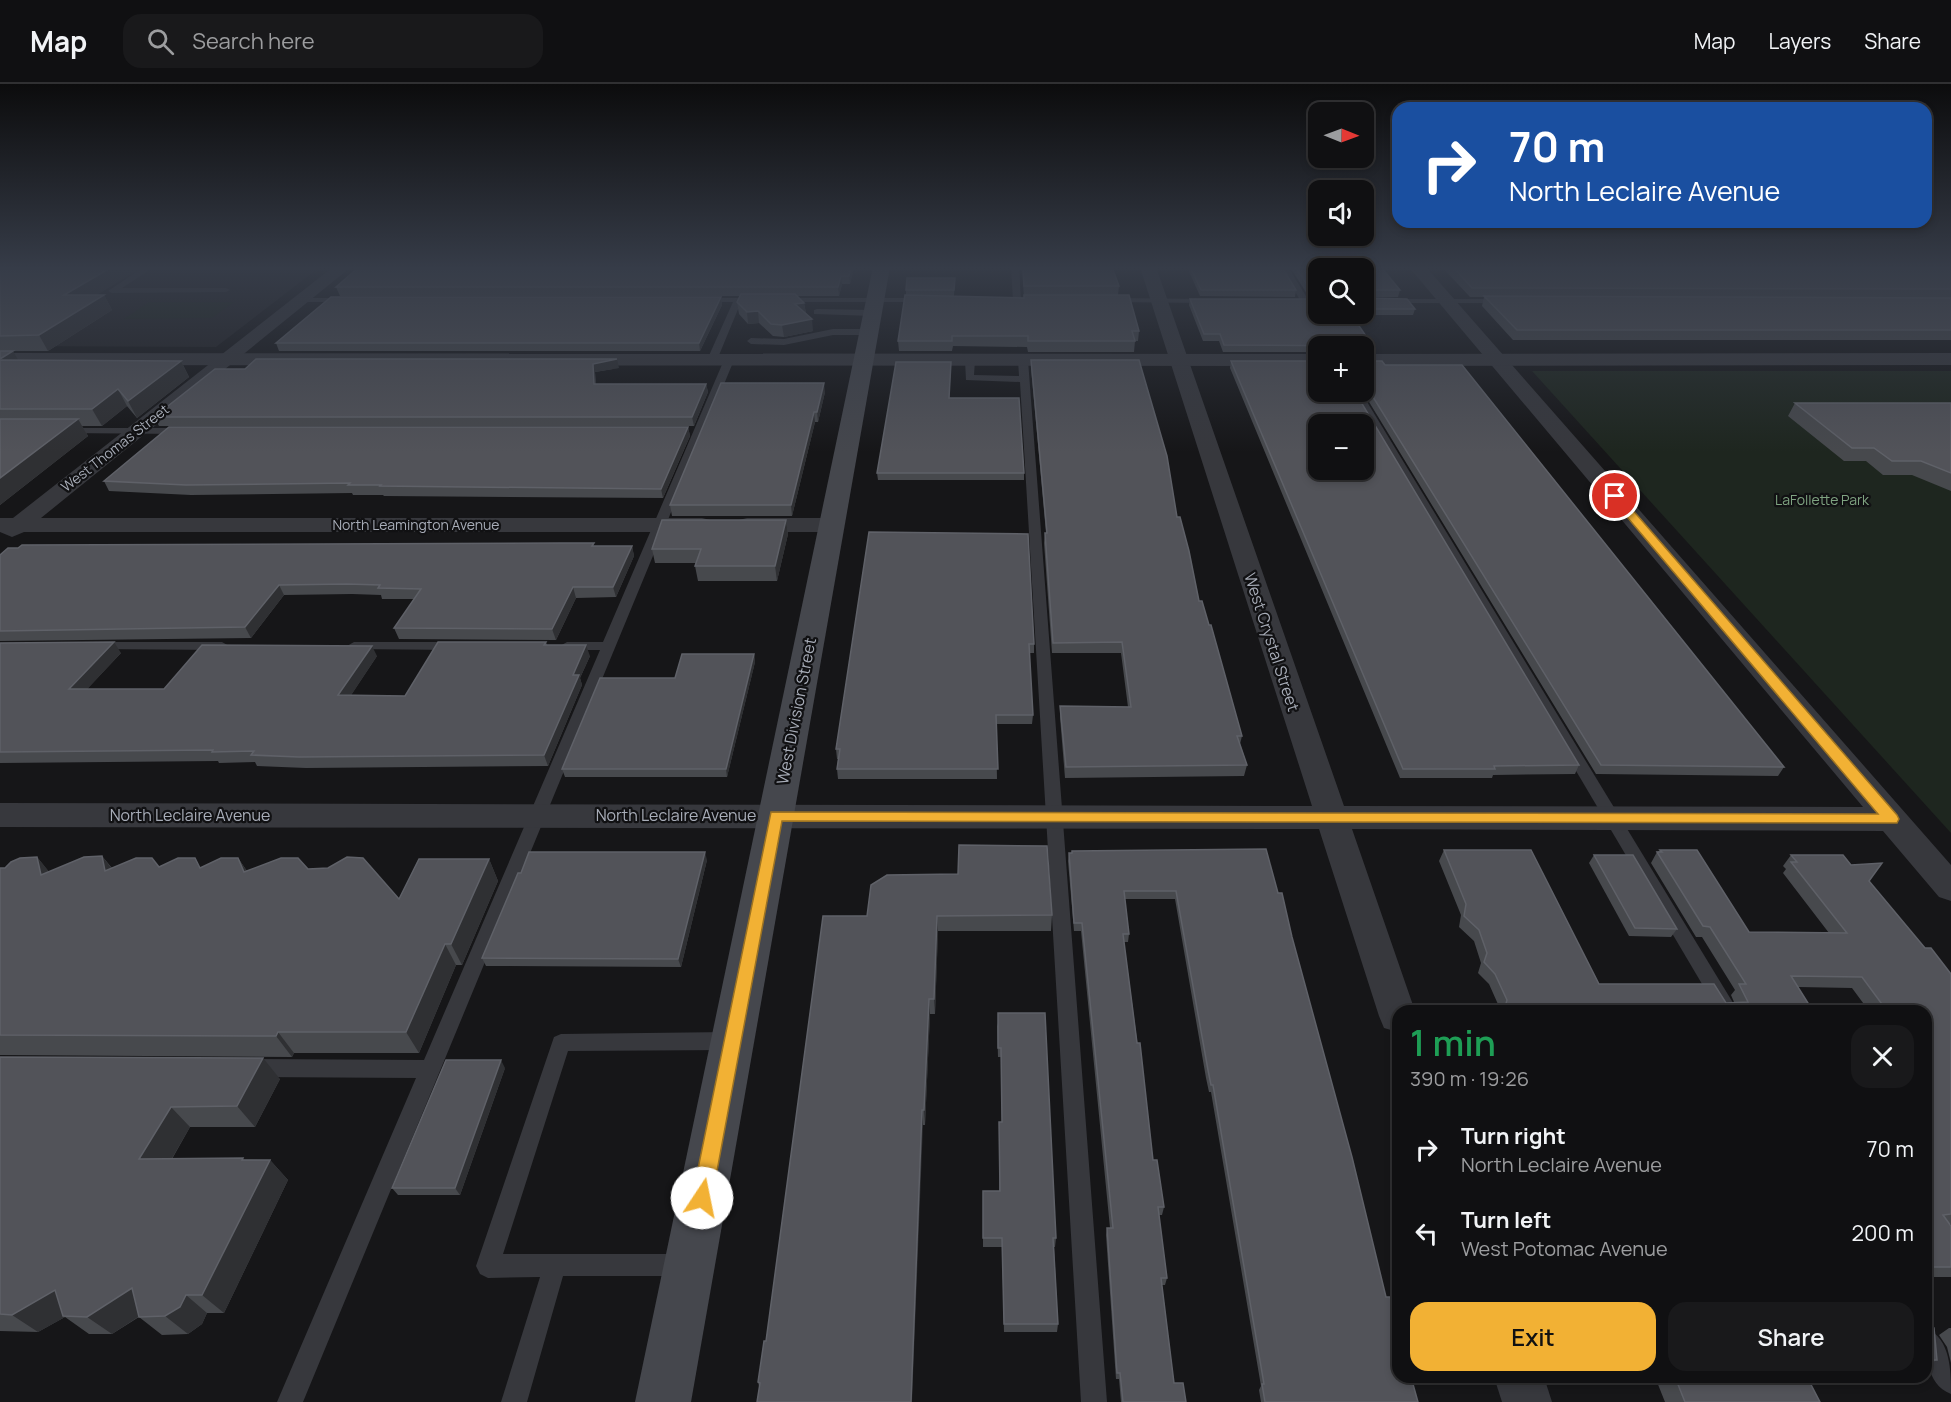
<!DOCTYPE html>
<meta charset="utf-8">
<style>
body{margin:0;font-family:Manrope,sans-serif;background:#19191b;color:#f1f3f6;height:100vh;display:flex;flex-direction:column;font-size:22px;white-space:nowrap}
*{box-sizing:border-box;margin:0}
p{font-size:20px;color:#9c9d9f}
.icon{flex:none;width:33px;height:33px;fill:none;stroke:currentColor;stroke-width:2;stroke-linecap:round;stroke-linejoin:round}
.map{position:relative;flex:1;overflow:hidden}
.sheet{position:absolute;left:1392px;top:921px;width:540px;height:378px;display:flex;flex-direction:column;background:#101012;border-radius:18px;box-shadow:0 3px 9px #0003,0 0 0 2px #303032}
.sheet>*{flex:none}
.banner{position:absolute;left:1392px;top:18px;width:540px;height:126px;border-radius:18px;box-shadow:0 3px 9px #0003,0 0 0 2px #303032;background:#1a4fa0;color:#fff;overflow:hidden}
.needle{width:39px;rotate:91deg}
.buttons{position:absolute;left:1308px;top:18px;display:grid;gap:12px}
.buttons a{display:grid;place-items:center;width:66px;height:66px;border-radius:12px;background:#101012;box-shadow:0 3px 9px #0003,0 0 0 2px #303032;font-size:30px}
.pin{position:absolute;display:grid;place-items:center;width:51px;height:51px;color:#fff;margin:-26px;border:3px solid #fff;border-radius:50%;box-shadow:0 2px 6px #0007}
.me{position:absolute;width:66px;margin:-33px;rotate:11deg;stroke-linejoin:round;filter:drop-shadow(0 0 4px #0008)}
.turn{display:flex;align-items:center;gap:21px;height:126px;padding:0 18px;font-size:27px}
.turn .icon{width:78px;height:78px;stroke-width:2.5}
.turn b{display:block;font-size:42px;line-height:51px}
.round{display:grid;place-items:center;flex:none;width:63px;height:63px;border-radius:18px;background:#19191b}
.headline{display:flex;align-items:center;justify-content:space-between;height:102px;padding:0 18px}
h1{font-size:36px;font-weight:600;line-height:45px;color:#1e9e55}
.button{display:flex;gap:12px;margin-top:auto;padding:12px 18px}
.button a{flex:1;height:69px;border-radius:18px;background:#f2b134;color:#111;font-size:24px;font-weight:600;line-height:69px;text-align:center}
.button a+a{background:#19191b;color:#f1f3f6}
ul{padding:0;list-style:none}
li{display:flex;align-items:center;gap:18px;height:84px;padding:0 18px}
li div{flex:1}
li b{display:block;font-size:22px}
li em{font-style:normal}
header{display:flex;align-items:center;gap:36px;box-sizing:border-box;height:84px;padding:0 30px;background:#101012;border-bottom:2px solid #303032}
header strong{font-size:28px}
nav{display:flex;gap:33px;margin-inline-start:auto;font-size:21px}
.search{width:420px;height:54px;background:#19191b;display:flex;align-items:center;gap:15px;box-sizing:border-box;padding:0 21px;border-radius:18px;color:#9c9d9f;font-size:22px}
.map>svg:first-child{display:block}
.built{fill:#222225}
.green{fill:#1e261f}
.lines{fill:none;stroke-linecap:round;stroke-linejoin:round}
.service{fill:#37383d;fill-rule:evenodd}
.minor{fill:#37383d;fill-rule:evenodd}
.tertiary{fill:#37383d;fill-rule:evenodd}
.secondary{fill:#45474d;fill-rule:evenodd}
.wall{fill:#47494d}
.shaded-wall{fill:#2f3033}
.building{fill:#525359;stroke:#5f6168;stroke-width:1.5;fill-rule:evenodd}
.route{fill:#f2b134;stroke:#9d7322;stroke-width:1.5}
.labels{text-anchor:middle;stroke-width:4.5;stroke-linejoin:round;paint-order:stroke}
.far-street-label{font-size:14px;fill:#a8adb8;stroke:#111113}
.far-park-label{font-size:14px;fill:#7fa381;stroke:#111113}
.street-label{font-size:16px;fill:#a8adb8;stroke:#111113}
</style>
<header>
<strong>Map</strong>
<div class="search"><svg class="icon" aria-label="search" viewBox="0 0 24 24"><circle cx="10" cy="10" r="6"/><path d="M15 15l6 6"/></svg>Search here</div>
<nav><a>Map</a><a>Layers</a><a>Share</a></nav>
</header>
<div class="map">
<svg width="1951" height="1318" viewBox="0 0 1951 1318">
<rect width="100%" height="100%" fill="#161618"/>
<!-- built -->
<polygon class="built" points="0,183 320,183 216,263 0,262"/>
<!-- green -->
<g class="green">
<polygon points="149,218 234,218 212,234 124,235"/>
<polygon points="1532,287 1951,287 1951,749"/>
</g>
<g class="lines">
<!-- service -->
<g class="service">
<polygon points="144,183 154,183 122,204 226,204 230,206 226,208 112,209 108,207"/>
<polygon points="1011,183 1019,183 1021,216 1017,218 1013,216"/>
<polygon points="1280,183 1288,183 1309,217 1308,219 1302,219"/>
<polygon points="302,214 347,214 351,216 347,218 299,218 299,214"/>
<polygon points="698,214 758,214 762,216 758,218 741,218 717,276 712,279 707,276 733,218 698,218"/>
<polygon points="782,214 923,214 927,216 923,218 779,218 778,216"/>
<polygon points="1112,214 1208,215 1212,217 1208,219 1109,218 1108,216"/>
<polygon points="1364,215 1501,215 1505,217 1501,219 1364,219"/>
<polygon points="817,225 873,226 877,229 873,232 814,230 814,226"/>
<polygon points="833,245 869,245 873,248 869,251 833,251 784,261 751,260 747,257 751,254 784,255"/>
<polygon points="729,273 734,276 303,1318 277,1318 416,994 252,993 245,990 242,984 245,978 252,975 424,976 600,566 567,566 560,562 567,558 603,558 724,276"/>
<polygon points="970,273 975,276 974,291 1019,292 1018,276 1023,273 1028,276 1107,1318 1081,1318 1020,298 966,296 965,276"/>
<polygon points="1352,308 1361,308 1738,927 1718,927"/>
<polygon points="66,344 183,344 188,347 183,350 62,349 61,347"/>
<polygon points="96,558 222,558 229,562 222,566 91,565 89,562 91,559"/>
<polygon points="354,558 456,558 463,562 456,566 349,565 347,562"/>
<polygon points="729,948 736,951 739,957 736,963 729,966 568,967 503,1170 684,1170 692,1173 695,1181 692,1189 684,1192 563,1192 527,1318 501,1318 540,1193 488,1194 480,1190 476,1182 554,953 561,950"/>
<path d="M1926,1244C1951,1255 1951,1287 1951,1310C1925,1300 1926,1268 1926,1244Z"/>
</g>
<!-- minor -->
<g class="minor">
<polygon points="333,183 351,183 41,434 702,434 710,436 714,441 710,446 702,448 24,448 12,453 0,448 0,434 13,434"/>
<polygon points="1140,183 1156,183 1344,722 1863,723 1409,183 1426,183 1951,781 1951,817 1939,813 1883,747 1352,745 1415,927 1398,927 1398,948 1384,944 1379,932 1319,745 0,743 0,719 1312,722"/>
<polygon points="747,434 832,434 840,436 844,441 840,446 832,448 747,448 739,446 735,441 739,436"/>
<polygon points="1494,1293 1544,1293 1552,1318 1502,1318"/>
</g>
<!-- tertiary -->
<g class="tertiary">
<polygon points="0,269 1318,270 1318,282 0,281"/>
<polygon points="1951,269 1951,281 1364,282 1364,270"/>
</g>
<!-- secondary -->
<polygon class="secondary" points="873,183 890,183 691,1318 635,1318"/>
</g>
<!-- wall -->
<g class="wall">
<polygon points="0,183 96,211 104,211 112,226 48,267 6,267 18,276 181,277 189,293 137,334 127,322 102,342 82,342 88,352 0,421"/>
<polygon points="854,183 850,200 842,200 839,212 797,212 804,219 806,229 813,247 784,253 773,252 759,239 748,240 739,230 737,218 740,212 340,212 336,203"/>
<polygon points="1022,183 1112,183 1119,202 1118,211 1139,247 1138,257 1135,257 1134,268 1028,268 1027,263 953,262 952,267 899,267 898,257 906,211 906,206 955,194 954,212 933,212 1024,214"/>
<polygon points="1187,183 1282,183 1296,206 1295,213 1200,212"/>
<polygon points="1290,183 1381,183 1400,206 1398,213 1364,213 1364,214 1415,225 1413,231 1352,231 1370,268 1364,268 1364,277 1385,281 1784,683 1778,692 1596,690 1363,308 1364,262 1318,262 1318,268 1223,268 1219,257 1203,257 1189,221 1190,215 1318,230 1364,230 1364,184 1318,184 1318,215 1309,213"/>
<polygon points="1442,183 1951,183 1951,256 1513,256 1482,222 1484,213 1470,213"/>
<polygon points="721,213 722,221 700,267 279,267 276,259"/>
<polygon points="1031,276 1177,433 1199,517 1209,541 1242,652 1240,660 1247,681 1244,692 1065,694 1060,633 1060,622 1128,623 1121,569 1052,569 1044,459 1045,449 1046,449 1031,284"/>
<polygon points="1231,277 1579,681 1575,690 1493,691 1492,694 1400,694 1230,284"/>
<polygon points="619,284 595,288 596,300 706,300 708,308 694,342 159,342 154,333"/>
<polygon points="951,284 949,314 1024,389 1024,396 878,396 877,389"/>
<polygon points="825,308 818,338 815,338 792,432 672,432 670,421"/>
<polygon points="1795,319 1951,319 1951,407 1912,391 1883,391 1866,377 1844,377 1788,332"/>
<polygon points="688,343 690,352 663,414 384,412 383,411 353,411 352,409 191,411 109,407 104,397"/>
<polygon points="786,436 788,450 777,497 698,497 695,482 696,479 655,479 652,465"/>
<polygon points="869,448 1034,560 1034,569 1029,569 1033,631 1032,640 996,640 997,695 838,695 837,685 838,675 837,675 836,665"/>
<polygon points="632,462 634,472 616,513 576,514 556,556 399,555 394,544 414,515 382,515 381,511 352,510 284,511 251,554 0,557 0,471"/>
<polygon points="546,558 547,561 590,572 580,594 582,601 548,682 306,684 257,682 255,678 219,679 218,677 0,679 0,559 121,569 87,605 164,605 377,572 351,611 405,612"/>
<polygon points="754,570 755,578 727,693 565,693 562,685 675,594"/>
<polygon points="1444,766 1599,900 1726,919 1734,918 1731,911 1735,906 1702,853 1696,853 1651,779 1657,768 1660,766 1749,848 1829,849 1783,789 1786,785 1783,782 1791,771 1851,781 1869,797 1925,864 1951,890 1951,1140 1949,1140 1951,1142 1951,1193 1926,1193 1926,927 1869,927 1852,904 1798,903 1813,927 1501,927 1489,900 1478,889 1481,879 1474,857 1459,843 1461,831 1439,777"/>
<polygon points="1069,769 1278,809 1292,853 1386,1213 1418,1318 1261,1318 1259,1306 1261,1302 1211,1008 1209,1008 1206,994 1175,815 1125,815 1129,850 1128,858 1124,858 1153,1076 1164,1123 1162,1131 1159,1131 1167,1194 1165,1201 1162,1201 1174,1299 1186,1318 1121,1318 1119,1295 1116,1295 1106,1151 1107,1144 1110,1144 1081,847 1074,847 1068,777"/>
<polygon points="1594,771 1677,845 1671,853 1629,852 1589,779"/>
<polygon points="102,772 112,784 159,783 201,784 238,774 247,787 308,785 399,815 489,775 498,797 462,881 456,881 419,969 294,969 292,973 0,971 0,784 5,784 37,773 49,788"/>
<polygon points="707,776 681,883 486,882 482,874"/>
<polygon points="1052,831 1051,847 938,847 935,930 930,930 925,1041 923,1041 759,1302 758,1298 766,1257 823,832"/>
<polygon points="997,939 1056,1154 1055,1163 1054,1163 1058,1240 1057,1248 1004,1248 1002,1163 983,1163 983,1107 999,1107 1002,1038 1001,973 998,973"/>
<polygon points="0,973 280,995 255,1043 190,1043 172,1075 270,1076 288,1096 224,1229 207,1229 202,1240 188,1250 162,1251 139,1233 112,1250 89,1250 65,1233 38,1248 0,1247"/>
<polygon points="505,984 460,1111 398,1111 392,1104"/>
<polygon points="1926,1244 1937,1276 1926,1282"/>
<polygon points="1949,1244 1951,1244 1951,1279 1947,1263 1939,1251"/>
<polygon points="1655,1293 1807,1293 1820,1318 1665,1318"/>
</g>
<!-- shaded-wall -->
<g class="shaded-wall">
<polygon points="112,183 143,183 72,226 64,211"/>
<polygon points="851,183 854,183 850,200 849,192"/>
<polygon points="841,192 842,200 839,212 838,203"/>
<polygon points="104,211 112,226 48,267 39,251"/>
<polygon points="721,213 722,221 700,267 699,259"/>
<polygon points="804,219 806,230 795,220"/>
<polygon points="758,227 759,239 748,240 747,228"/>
<polygon points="812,235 813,247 784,253 782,241"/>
<polygon points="1372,261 1370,268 1364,268 1364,262"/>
<polygon points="13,267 22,283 0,279 0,275"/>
<polygon points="617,275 619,284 595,288 596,308 594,300 593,280"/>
<polygon points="181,277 189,293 137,334 128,317"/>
<polygon points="824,299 825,308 818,338 817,328"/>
<polygon points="706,300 708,308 694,342 692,333"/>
<polygon points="118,305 127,322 102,342 92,325"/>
<polygon points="814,328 815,338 792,432 791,421"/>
<polygon points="78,335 88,352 0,421 0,394"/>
<polygon points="688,343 690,352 663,414 661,405"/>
<polygon points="786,436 788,450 777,497 775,482"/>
<polygon points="632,462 634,472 616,513 613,503"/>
<polygon points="279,501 284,511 251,554 245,543"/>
<polygon points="573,503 576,514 556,556 552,545"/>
<polygon points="114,558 121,569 77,616 69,605"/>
<polygon points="586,561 590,572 580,594 582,601 548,682 544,671 573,591"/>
<polygon points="372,562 377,572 344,622 338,611"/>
<polygon points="754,570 755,578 727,693 726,685"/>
<polygon points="705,768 707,776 681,883 678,875"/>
<polygon points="102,772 119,794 105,787"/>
<polygon points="37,773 55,795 41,791"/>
<polygon points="238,774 253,796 244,788"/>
<polygon points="489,775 498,797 462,881 451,860"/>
<polygon points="937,832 938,847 935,930 934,915"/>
<polygon points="445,860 456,881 419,969 406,948"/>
<polygon points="929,915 930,930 925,1041 924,1026"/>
<polygon points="278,948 294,969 292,973 276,952"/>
<polygon points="263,974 280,995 255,1043 237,1022"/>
<polygon points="501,976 505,984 460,1111 455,1104"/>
<polygon points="171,1023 190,1043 160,1095 139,1075"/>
<polygon points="922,1026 923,1041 912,1318 911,1318"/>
<polygon points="243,1074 261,1094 270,1076 288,1096 224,1229 202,1211"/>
<polygon points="132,1204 155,1222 112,1250 87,1233"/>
<polygon points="55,1206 63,1232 65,1233 38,1248 12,1231"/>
<polygon points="186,1211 207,1229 202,1240 188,1250 165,1232"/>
</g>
<!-- building -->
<g class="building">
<polygon points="0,183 112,183 64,211 104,211 39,251 0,252"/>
<polygon points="359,183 851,183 849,192 841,192 838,203 336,203"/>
<polygon points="1023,183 1112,183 1119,202 1024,202"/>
<polygon points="1190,183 1282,183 1296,206 1201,206"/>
<polygon points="1295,183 1381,183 1400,206 1366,206 1364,214 1407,215 1415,225 1364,225 1364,184 1318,184 1318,208 1311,206"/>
<polygon points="1453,183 1951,183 1951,205 1472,204"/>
<polygon points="907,194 955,194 954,206 906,206"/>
<polygon points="741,210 795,210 804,219 795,220 812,235 782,241 771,240 758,227 747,228 737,218"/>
<polygon points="905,211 1024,214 1024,211 1129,211 1139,247 1132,247 1135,257 1028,257 1028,252 952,252 952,257 898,257"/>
<polygon points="1484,212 1951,214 1951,246 1517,246"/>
<polygon points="331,213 721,213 699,259 276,259"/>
<polygon points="1190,215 1318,215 1318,230 1351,230 1372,261 1364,262 1364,277 1382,277 1385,281 1462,281 1784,683 1601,681 1365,300 1364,300 1364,262 1224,261 1220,250 1204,250"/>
<polygon points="0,267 13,267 0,275"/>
<polygon points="256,275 617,275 593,280 594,300 706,300 692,333 154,333 215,285 245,285"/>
<polygon points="0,276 181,277 128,317 118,305 92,325 0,325"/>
<polygon points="1031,276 1139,276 1167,372 1177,433 1180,433 1189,467 1199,517 1202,517 1209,541 1211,541 1242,652 1237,652 1247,681 1066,683 1060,622 1131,623 1122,558 1053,559 1045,449 1047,449"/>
<path d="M1231,277H1318V308H1355L1579,681L1494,682L1495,685H1403ZM1318,340H1364V386H1318Z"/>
<polygon points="896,278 951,278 949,314 1019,314 1024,389 877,389"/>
<polygon points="721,299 824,299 817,328 814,328 791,421 670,421"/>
<polygon points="1795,319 1951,319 1951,389 1921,377 1892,377 1874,364 1852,364"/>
<polygon points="0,335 78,335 0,394"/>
<polygon points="169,343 688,343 661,405 380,402 381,401 348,401 350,399 186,401 104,397"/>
<polygon points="662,436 786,436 775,482 695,482 701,465 652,465"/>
<polygon points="869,448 1028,450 1034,560 1029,560 1033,631 996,631 998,685 837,685 840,665 836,665"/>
<polygon points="560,459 594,459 592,462 632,462 613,503 573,503 552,545 394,544 421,505 378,504 380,501 347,500 279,501 245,543 0,547 0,471 8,464 18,464 22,461"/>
<polygon points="114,558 69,605 164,605 202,561 372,562 338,611 405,612 438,558 546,558 544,561 586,561 573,591 579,591 544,671 299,673 251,671 254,667 212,668 213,666 0,668 0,559"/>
<polygon points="682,570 754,570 726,685 562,685 600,594 675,594"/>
<polygon points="959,761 1047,762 1052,831 937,832 934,915 929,915 924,1026 922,1026 911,1318 757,1318 760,1299 758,1298 764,1257 766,1257 823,832 867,832 871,801 887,791 958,790"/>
<polygon points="1266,765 1278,809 1282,809 1292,853 1352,1073 1386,1213 1390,1213 1398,1242 1398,1293 1411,1293 1418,1318 1265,1318 1262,1300 1264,1300 1213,1001 1211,1001 1208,986 1176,807 1124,807 1129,850 1123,850 1137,959 1140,959 1153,1076 1157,1076 1164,1123 1158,1123 1167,1194 1161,1194 1174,1299 1183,1299 1186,1318 1123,1318 1120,1289 1117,1289 1107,1144 1113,1144 1082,839 1074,839 1069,769 1072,769 1072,767"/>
<polygon points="1444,766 1531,766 1599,900 1714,900 1726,919 1748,918 1739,900 1746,900 1710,843 1703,842 1657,768 1662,768 1660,766 1697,766 1749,848 1847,849 1791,778 1797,778 1791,771 1843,771 1851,781 1882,779 1869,797 1925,864 1931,864 1951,890 1951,1130 1943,1131 1951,1142 1951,1183 1932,1183 1926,1174 1926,927 1887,927 1862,893 1791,892 1813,927 1504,927 1507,916 1495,890 1484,878 1487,869 1479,846 1464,832 1466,820"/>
<polygon points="529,768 705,768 678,875 482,874 518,789 521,789"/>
<polygon points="1594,771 1633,771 1677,845 1635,844"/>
<polygon points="102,772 105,787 136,774 152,774 159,783 178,774 195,774 200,784 221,774 238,774 244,788 281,774 298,774 308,785 328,784 347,773 363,774 399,815 419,775 489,775 451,860 445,860 406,948 278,948 276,952 0,951 0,784 5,784 11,778 20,774 37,773 41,791 84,773"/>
<polygon points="998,929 1045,929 1056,1154 1053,1154 1058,1240 1004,1240 1002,1154 983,1154 983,1107 1000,1107 999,1038 1002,1038 1001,964 998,964"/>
<polygon points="0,973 263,974 237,1022 171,1023 139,1075 243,1074 242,1076 270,1076 202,1211 186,1211 180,1223 165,1232 139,1233 132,1204 87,1233 63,1232 55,1206 12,1231 0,1230"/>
<polygon points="446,976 501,976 455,1104 392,1104"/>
<polygon points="1926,1244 1934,1244 1937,1276 1926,1276"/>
<polygon points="1675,1293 1807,1293 1820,1318 1685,1318"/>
</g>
<!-- sky -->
<linearGradient id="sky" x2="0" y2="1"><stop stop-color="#0c0c0d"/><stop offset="0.5" stop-color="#363c48"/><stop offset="1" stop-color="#363c48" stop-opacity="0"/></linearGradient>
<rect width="1951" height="368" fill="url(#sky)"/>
<!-- route -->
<polygon class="route" points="1611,409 1618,409 1897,731 1899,735 1897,739 782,737 712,1114 709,1121 702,1124 695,1121 692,1114 771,728 1878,730 1611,414"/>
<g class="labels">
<!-- far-street labels -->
<g class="far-street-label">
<text transform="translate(115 364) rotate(-38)" y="5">West Thomas Street</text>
<text x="416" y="446">North Leamington Avenue</text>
</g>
<!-- far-park labels -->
<g class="far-park-label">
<text x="1822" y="421">LaFollette Park</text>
</g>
<!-- street labels -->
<g class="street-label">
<text transform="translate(1272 558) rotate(72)" y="6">West Crystal Street</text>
<text transform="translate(796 627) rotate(-79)" y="6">West Division Street</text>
<text x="190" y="737">North Leclaire Avenue</text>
<text x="676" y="737">North Leclaire Avenue</text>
</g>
</g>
</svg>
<div class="buttons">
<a><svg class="needle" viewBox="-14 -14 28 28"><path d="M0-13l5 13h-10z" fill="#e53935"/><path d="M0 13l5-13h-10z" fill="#9c9d9f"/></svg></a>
<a><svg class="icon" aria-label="sound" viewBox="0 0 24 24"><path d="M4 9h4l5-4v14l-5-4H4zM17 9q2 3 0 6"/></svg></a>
<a><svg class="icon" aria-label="search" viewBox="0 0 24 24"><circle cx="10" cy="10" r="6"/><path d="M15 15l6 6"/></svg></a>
<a>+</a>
<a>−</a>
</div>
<div class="pin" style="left:1615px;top:412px;background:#d93025"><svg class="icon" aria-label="arrive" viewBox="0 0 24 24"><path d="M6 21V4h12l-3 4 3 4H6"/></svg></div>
<svg class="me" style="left:702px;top:1114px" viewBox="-20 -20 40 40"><circle r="19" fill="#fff"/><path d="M0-13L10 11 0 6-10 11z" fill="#f2b134"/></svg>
<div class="banner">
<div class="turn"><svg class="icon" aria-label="right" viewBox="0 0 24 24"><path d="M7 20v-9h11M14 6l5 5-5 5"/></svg><div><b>70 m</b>North Leclaire Avenue</div></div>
</div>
<section class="sheet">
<div class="headline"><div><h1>1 min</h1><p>390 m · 19:26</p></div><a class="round"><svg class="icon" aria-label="close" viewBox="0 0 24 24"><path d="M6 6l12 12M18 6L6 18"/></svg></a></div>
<ul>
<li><svg class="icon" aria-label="right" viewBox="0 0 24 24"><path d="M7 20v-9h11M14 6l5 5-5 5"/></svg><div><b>Turn right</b><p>North Leclaire Avenue</p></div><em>70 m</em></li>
<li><svg class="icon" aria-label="left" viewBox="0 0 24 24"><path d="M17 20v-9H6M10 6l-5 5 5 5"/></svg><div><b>Turn left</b><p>West Potomac Avenue</p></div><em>200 m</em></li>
</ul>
<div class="button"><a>Exit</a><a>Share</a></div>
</section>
</div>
